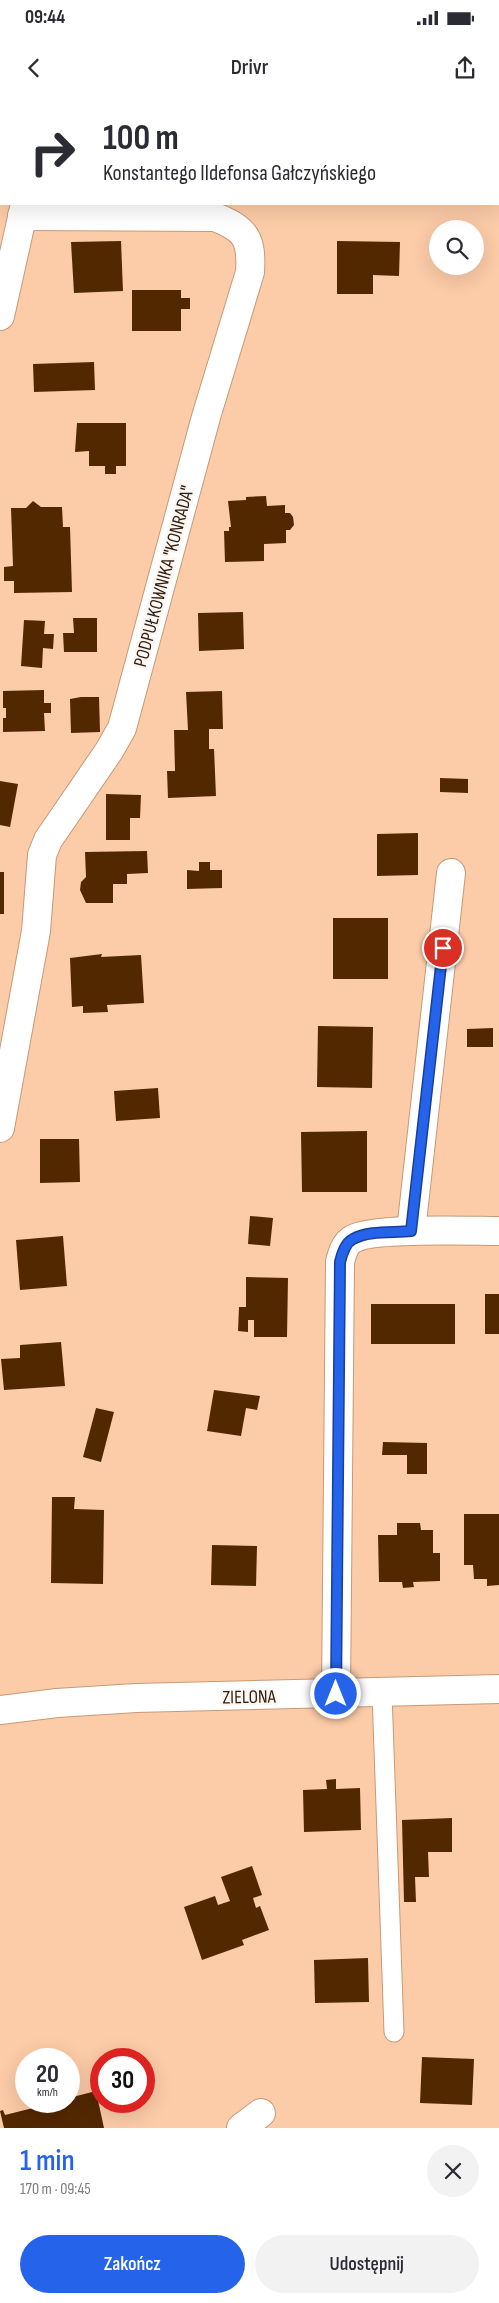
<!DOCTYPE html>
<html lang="pl">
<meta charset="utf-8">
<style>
body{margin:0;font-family:"Sofia Sans Condensed",sans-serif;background:#f2f2f3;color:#2b2b33;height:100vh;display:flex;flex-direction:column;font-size:19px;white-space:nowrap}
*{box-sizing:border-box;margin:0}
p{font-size:16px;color:#7c7c81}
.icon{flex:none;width:28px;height:28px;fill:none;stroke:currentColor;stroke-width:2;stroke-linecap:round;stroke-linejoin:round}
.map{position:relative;height:2028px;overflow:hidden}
.panel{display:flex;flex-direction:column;background:#fff;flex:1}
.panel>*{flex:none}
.banner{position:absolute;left:0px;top:0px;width:500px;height:105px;box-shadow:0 5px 20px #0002;background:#fff;color:#2b2b33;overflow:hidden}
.controls{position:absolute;left:429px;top:120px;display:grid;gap:10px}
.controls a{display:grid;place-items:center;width:55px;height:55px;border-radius:50%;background:#fff;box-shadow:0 5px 20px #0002;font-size:25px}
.speed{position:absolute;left:15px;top:1948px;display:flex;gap:10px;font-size:25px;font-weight:700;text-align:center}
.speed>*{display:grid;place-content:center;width:65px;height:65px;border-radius:50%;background:#fff;box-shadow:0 5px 20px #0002;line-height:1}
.speed small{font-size:12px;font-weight:400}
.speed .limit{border:8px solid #d22;background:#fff;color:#111}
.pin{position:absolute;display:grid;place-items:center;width:42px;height:42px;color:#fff;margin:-21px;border:2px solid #fff;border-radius:50%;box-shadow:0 1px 5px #0007}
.me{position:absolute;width:55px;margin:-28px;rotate:0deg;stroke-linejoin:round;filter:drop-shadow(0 0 4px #0008)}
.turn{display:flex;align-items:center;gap:18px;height:105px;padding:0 20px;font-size:22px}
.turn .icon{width:65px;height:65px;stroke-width:2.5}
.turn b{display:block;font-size:35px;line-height:42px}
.round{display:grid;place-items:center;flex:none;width:52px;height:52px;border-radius:26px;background:#f2f2f3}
.headline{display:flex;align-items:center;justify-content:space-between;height:85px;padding:0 20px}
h1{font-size:30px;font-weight:600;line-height:38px;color:#2563eb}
.action{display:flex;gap:10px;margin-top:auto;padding:10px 20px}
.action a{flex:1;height:58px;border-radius:30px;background:#2563eb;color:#fff;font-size:20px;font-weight:600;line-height:58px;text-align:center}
.action a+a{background:#f2f2f3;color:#2b2b33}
.status{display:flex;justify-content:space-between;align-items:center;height:35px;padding:0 25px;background:#fff;direction:ltr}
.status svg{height:14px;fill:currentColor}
header{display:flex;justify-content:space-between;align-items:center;height:65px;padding:0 20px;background:#fff;font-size:22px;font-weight:600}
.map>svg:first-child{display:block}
.building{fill:#522800}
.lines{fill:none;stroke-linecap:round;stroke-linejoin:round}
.service-casing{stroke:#c89976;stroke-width:21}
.minor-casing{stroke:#c89976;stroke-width:30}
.secondary-casing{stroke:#c89976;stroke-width:30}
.service{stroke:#fff;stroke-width:19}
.minor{stroke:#fff;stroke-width:28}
.secondary{stroke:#fff;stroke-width:28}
.route-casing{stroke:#184099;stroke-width:12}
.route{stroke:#2563eb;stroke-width:9}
.labels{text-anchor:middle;stroke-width:5;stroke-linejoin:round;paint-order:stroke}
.street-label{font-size:19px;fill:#301e10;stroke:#fbf6f2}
</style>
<div class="status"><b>09:44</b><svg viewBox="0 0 49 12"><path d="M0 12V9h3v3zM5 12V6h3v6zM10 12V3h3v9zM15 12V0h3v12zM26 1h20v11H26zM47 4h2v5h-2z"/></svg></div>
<header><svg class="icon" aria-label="back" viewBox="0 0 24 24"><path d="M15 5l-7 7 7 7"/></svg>Drivr<svg class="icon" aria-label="share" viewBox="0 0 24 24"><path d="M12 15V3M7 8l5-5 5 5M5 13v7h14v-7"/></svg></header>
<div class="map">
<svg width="499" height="2028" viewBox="0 0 499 2028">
<rect width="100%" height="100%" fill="#fccba7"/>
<!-- building -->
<g class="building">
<polygon points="121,141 123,191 74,193 71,142"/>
<polygon points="337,141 400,142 399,176 373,175 373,194 337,194"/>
<polygon points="132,190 181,190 181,198 190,198 190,209 181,209 181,231 132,231"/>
<polygon points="94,262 95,290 34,292 33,264"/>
<polygon points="77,323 126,323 126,366 116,366 116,374 105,374 105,366 89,366 89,351 75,352"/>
<polygon points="266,396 267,406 285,405 285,413 290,413 293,417 294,425 290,430 286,430 286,443 264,444 264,461 225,462 224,431 229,431 229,427 231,427 228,401 246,400 246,397"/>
<polygon points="33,401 41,407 62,407 63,427 70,427 72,492 14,493 14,481 4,481 4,467 13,466 11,408 26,408"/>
<polygon points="243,512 244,549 199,551 198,513"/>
<polygon points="73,518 97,518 97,552 64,552 63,533 74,533"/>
<polygon points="24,520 45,521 44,534 54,534 53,549 43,548 42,568 21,566"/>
<polygon points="44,590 44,603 51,603 51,613 44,613 45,631 3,632 3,618 6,618 6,608 3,608 3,591"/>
<polygon points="222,591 223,629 209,629 209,649 214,649 216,696 168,698 167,671 175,671 174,630 188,630 186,592"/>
<polygon points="81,597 99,597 100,632 71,633 70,599"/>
<polygon points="440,678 468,679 468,693 440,692"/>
<polygon points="0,681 18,684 10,727 0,725"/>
<polygon points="106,694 141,695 140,718 130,718 130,740 106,740"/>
<polygon points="418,733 418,775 377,776 377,734"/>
<polygon points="147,751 148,773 127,774 127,784 113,784 113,803 86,803 80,790 81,782 86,777 85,752"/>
<polygon points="199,762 210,762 210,770 222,770 222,788 187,789 187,770 199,771"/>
<rect x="0" y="772" width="4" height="42"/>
<rect x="333" y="818" width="55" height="61"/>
<polygon points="102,854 101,857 141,855 144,903 107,905 108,912 83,913 83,906 72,907 70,858"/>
<polygon points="318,926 373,927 372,988 317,987"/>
<polygon points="493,928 493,947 467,947 467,929"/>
<polygon points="158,988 160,1018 116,1021 114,991"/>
<polygon points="367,1031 367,1092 302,1092 301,1032"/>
<polygon points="40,1039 79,1039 80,1082 40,1083"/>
<polygon points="250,1116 273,1118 270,1146 248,1144"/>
<polygon points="63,1136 67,1186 20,1190 16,1140"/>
<polygon points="246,1177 288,1178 287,1237 254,1237 254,1220 248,1220 248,1232 238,1231 239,1207 246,1207"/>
<rect x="485" y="1194" width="14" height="40"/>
<rect x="371" y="1204" width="84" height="40"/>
<polygon points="61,1242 65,1286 4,1290 1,1259 20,1258 20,1245"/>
<polygon points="214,1290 260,1296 257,1310 246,1308 241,1336 207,1331"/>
<polygon points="96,1308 114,1312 101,1362 83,1357"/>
<polygon points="383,1342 427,1343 427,1374 407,1374 407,1355 382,1355"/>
<polygon points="52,1397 75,1397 74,1409 104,1410 103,1484 51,1483"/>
<polygon points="464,1414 499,1414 499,1485 487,1486 487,1479 474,1479 473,1465 464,1465"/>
<polygon points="397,1423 420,1423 421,1430 433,1430 433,1453 440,1453 440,1481 413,1482 414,1487 403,1488 402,1482 379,1482 378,1435 397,1435"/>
<polygon points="212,1445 257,1446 256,1486 211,1485"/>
<polygon points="336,1679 336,1689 360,1688 361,1730 304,1732 303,1690 327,1689 326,1680"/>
<polygon points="452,1718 452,1752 428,1752 429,1777 415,1777 416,1802 404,1802 402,1720"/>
<polygon points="252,1766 262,1795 253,1798 256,1808 260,1806 269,1830 242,1840 244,1845 202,1860 184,1807 215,1796 218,1805 230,1801 221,1777"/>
<polygon points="368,1858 369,1902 315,1903 314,1860"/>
<polygon points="422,1957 474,1959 472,2005 420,2003"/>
<polygon points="96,1991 104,2028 4,2028 0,2011 3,2010 5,2015 49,2004 48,2001 69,2001 69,1998"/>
</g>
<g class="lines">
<!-- service casing -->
<g class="service-casing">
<polyline id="service" points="382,1593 394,1932"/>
</g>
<!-- minor casing -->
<g class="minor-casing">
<g id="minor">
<polyline points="50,1 50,0"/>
<polyline points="0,216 25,104"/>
<path d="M0,1028L36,831L42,755L48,740L109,651L122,628L206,317L250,172C252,139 246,129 215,117L22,116"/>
<polyline points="411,1131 451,773"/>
<path d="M336,1594L340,1162C342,1154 345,1143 353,1139C373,1127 471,1131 499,1131"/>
<polyline points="241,2028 261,2013"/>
</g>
</g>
<!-- secondary casing -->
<g class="secondary-casing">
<polyline id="secondary" points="0,1610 57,1603 136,1598 499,1589"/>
</g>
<!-- service -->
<use href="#service" class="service"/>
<!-- minor -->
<use href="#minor" class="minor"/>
<!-- secondary -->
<use href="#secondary" class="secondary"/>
</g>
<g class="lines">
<!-- route casing -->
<g class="route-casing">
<path id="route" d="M336,1594L340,1162C342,1154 345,1143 353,1139C369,1130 394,1133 411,1131L443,848"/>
</g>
<!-- route -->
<use href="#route" class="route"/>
</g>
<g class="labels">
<!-- street labels -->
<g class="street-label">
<text transform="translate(163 476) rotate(-75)" y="7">PODPUŁKOWNIKA "KONRADA"</text>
<text transform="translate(249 1596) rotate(-1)" y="7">ZIELONA</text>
</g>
</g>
</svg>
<div class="controls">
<a><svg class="icon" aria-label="search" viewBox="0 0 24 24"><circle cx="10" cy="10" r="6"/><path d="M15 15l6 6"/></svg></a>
</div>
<div class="speed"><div>20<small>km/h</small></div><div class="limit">30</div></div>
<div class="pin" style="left:443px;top:848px;background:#d93025"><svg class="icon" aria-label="arrive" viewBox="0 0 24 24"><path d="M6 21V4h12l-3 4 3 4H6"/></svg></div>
<svg class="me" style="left:336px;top:1594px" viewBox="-20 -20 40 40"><circle r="17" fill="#2563eb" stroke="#fff" stroke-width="3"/><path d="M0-11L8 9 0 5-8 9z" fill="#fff"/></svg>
<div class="banner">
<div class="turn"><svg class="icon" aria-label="right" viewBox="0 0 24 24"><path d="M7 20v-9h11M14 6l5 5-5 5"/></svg><div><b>100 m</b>Konstantego Ildefonsa Gałczyńskiego</div></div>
</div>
</div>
<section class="panel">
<div class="headline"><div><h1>1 min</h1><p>170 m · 09:45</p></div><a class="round"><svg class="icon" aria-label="close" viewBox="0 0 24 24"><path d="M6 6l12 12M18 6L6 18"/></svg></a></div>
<div class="action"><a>Zakończ</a><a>Udostępnij</a></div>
</section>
